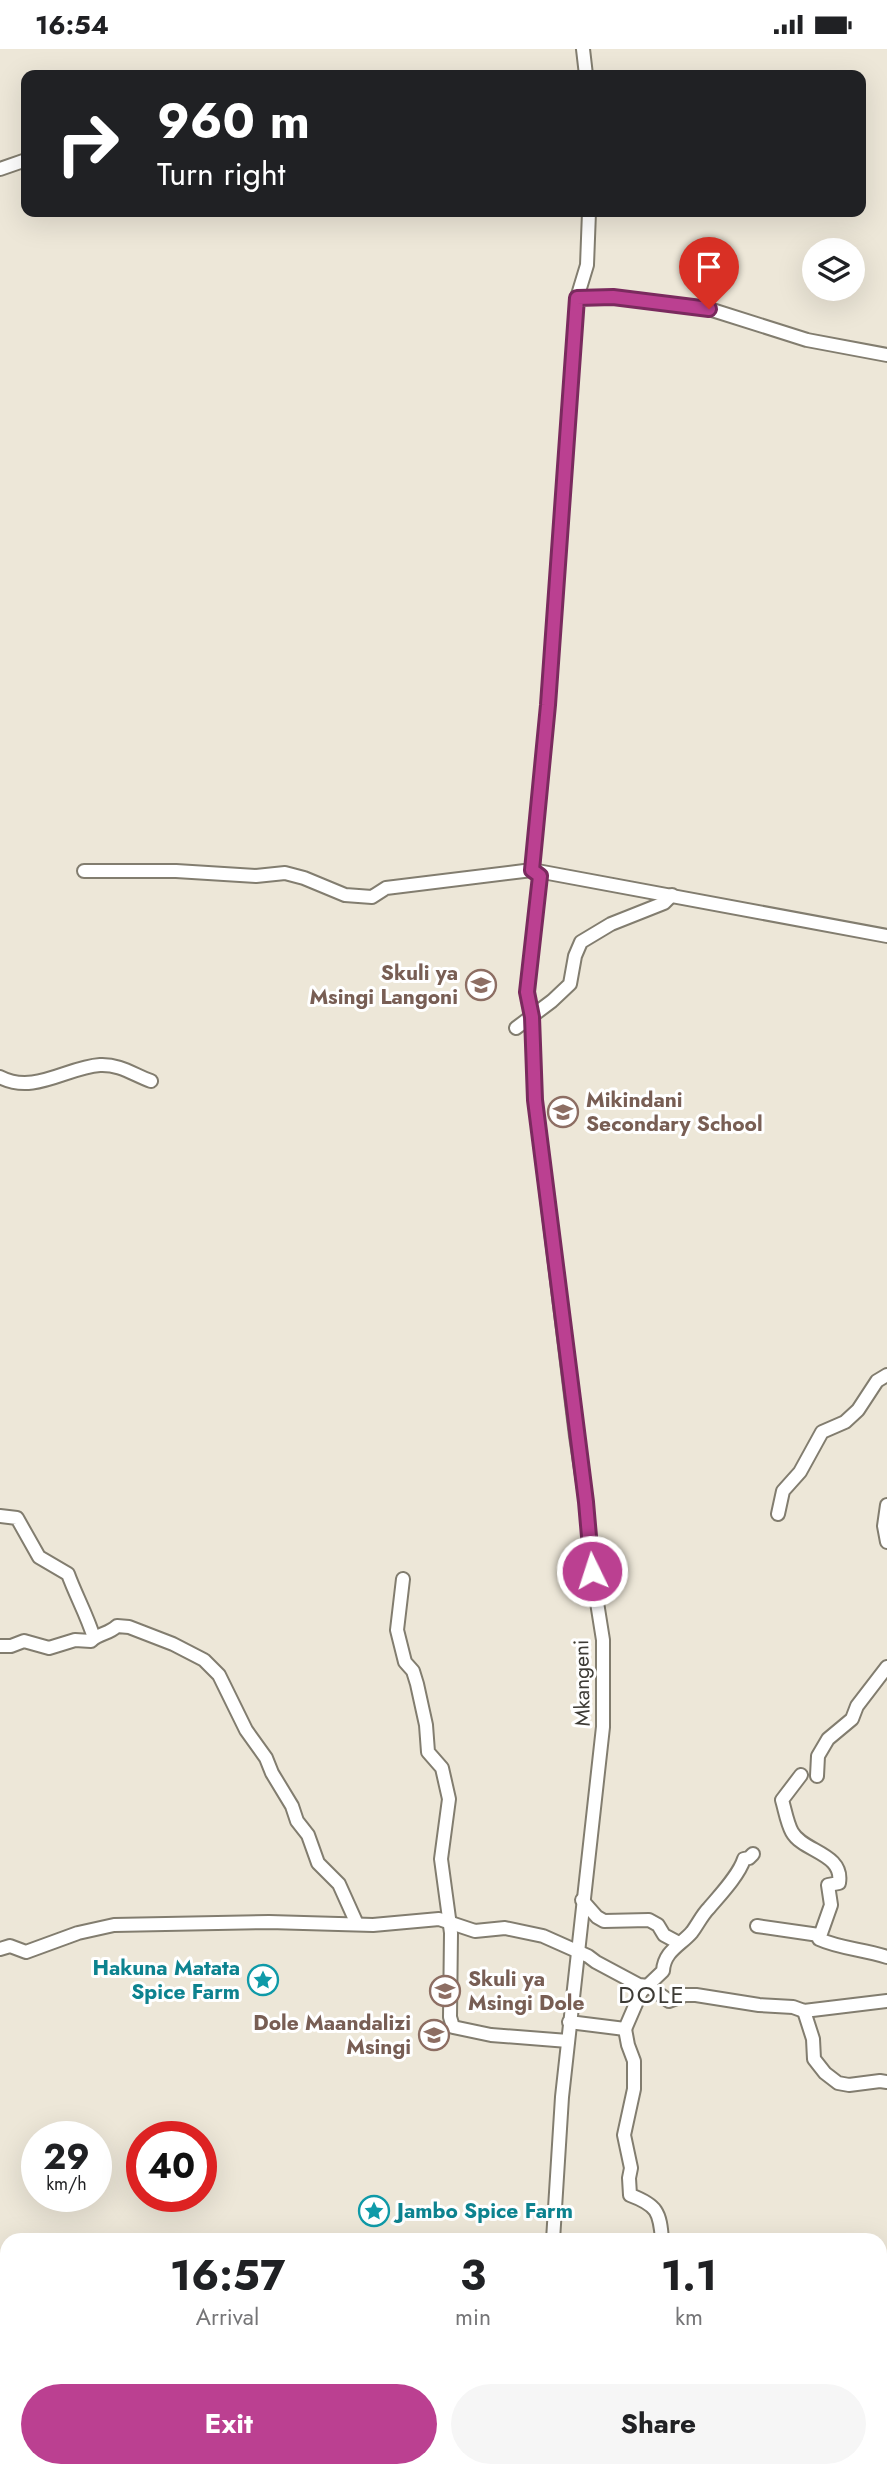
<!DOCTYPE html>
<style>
body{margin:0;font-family:Jost,sans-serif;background:#f6f6f6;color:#202124;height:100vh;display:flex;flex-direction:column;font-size:26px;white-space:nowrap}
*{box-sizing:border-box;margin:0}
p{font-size:23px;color:#757577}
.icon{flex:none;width:38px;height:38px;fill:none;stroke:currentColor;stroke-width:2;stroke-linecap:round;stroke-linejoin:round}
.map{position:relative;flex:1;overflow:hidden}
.side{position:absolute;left:0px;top:2184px;width:887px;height:245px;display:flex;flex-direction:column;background:#fff;border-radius:21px 21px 0 0;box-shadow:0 7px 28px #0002}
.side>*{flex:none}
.hud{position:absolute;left:21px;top:21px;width:845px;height:147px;border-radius:14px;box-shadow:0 7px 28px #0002;background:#202124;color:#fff;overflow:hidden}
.fabs{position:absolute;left:802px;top:189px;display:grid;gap:14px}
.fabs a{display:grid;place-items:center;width:63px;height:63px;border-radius:50%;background:#fff;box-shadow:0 7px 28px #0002;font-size:35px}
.speed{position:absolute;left:21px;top:2072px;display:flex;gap:14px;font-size:35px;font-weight:700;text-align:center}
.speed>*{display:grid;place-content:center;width:91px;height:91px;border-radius:50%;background:#fff;box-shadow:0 7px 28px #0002;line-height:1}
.speed small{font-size:18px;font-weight:400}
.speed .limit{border:10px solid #d22;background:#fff;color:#111}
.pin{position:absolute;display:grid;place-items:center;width:60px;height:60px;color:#fff;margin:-72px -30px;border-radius:50% 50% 50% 0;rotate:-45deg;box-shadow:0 0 7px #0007}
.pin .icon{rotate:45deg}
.me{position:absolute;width:77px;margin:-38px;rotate:356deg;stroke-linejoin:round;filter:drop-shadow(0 0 5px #0008)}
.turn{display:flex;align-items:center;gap:24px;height:147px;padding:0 21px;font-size:32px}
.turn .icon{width:91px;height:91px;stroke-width:2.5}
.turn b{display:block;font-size:49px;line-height:60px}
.eta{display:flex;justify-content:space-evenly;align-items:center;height:119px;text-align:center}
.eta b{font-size:42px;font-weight:700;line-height:49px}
.primary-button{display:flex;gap:14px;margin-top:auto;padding:14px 21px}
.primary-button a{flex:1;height:80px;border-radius:42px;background:#bb4091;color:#fff;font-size:28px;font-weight:700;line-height:80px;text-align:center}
.primary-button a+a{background:#f6f6f6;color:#202124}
.status{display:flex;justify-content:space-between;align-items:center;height:49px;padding:0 35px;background:#fff;direction:ltr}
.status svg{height:19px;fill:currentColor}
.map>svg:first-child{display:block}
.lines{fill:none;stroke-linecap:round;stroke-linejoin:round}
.minor-casing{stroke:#827d6f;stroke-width:16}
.minor{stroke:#fff;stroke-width:12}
.route-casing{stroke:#7a2a5e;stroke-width:18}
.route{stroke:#bb4091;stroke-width:12}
.labels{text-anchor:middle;stroke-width:6;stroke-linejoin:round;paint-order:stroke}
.education-label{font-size:21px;font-weight:bold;fill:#785e54;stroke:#fff;text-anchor:end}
.street-label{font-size:21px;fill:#3d3b35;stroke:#fff}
.culture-label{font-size:21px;font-weight:bold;fill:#0d838f;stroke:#fff;text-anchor:end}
.quarter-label{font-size:24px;letter-spacing:2px;fill:#3d3b35;stroke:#fff}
</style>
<div class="status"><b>16:54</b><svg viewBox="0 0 49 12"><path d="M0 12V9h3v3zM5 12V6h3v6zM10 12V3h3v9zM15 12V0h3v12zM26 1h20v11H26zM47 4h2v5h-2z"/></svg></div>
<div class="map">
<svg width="887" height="2429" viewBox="0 0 887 2429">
<rect width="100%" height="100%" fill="#ede7d8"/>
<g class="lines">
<!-- minor casing -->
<g class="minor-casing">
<g id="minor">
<polyline points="583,0 586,26"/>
<polyline points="0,120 26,111"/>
<polyline points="577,249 613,248 709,260 807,291 887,306"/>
<polyline points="84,822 176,822 256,827 285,824 304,829 345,846 372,848 386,839 532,821 887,887"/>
<polyline points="516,979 552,952 570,935 575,907 581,893 611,875 664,854 672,846"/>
<path d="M0,1028C34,1046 67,1018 100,1016C120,1015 134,1026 151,1032"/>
<polyline points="887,1456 884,1477 887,1493"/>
<polyline points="778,1465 783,1442 800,1423 822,1383 845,1373 858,1361 877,1332 887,1326"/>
<path d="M0,1467L17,1469L39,1508L68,1525C76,1547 87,1566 94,1589"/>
<polyline points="403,1530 397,1581 405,1613 413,1622 417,1635 426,1676 428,1703 442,1719 449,1750 441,1810 451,1884 450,1968 453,1978 491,1986 568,1992"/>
<path d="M0,1597H11L24,1592L49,1599L75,1591L91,1592C99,1584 109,1585 117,1577L129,1578L173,1595L204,1611L219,1626L246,1681L266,1709L272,1724L292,1757L297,1772L308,1786L318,1814L339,1835L357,1875"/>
<path d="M801,1726L782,1751C785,1761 787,1774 792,1783C803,1803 844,1804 839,1834L828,1836L831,1856L819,1890C841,1900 864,1900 887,1908"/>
<polyline points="817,1727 818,1707 828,1690 852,1670 857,1657 887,1618"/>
<polyline points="582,1851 597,1868 604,1872 649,1871 658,1876 664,1886 679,1894"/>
<polyline points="757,1877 819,1886"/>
<polyline points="0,1900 10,1897 26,1903 78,1884 114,1876 269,1873 373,1876 439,1870 475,1882 505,1879 543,1887 588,1907 596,1913 639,1936 648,1937 669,1952 685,1946 696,1946 759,1956 793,1958 804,1962 887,1952"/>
<polyline points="804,1962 813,1990 814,2010 825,2024 838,2034 849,2036 880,2032 887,2033"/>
<path d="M569,1973L625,1980L641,1943L663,1922C664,1902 681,1896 692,1883C698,1875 702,1866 709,1859C720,1846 739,1826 744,1810L749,1809L753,1805"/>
<path d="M625,1980L628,1996L634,2012V2040L624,2086L631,2119L629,2129L630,2146C657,2156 660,2163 662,2191"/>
<polyline points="553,2191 562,2048 603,1678 603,1591 592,1522 586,1453 576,1387 535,1051 532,968 527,943 540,827 532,821 547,666 577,249 587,216 589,163"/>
<polyline points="880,2265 887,2265"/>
<polyline points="0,2358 7,2360"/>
<polyline points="661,2422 662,2429"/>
<polyline points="283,2429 289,2422"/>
<polyline points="527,2429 528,2422"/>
</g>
</g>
<!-- minor -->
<use href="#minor" class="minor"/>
</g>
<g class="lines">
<!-- route casing -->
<g class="route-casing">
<polyline id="route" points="592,1522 586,1453 535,1051 532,968 527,943 540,827 532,821 548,656 577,249 613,248 709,260"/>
</g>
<!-- route -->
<use href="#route" class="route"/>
</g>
<!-- icons -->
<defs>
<g id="school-ring" transform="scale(1.575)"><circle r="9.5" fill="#fff" stroke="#8d6e63" stroke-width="1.5"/><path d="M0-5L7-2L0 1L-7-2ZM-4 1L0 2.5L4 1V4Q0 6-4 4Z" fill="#8d6e63"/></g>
<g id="sight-ring" transform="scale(1.575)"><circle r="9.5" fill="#fff" stroke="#0f9aa8" stroke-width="1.5"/><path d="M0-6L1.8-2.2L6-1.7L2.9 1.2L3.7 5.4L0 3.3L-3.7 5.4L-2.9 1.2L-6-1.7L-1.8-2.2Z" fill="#0f9aa8"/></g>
</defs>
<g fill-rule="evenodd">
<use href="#school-ring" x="481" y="936"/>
<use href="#school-ring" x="563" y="1063"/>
<use href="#sight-ring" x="263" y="1931"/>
<use href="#school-ring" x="445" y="1942"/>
<use href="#school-ring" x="434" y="1986"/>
<use href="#sight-ring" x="374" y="2162"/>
</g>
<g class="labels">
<!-- education labels -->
<g class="education-label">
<text x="458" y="931">Skuli ya<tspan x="458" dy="24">Msingi Langoni</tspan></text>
<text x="586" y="1058" text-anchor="start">Mikindani<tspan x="586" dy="24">Secondary School</tspan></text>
<text x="468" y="1937" text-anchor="start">Skuli ya<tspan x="468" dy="24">Msingi Dole</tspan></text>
<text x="411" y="1981">Dole Maandalizi<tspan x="411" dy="24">Msingi</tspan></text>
</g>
<!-- street labels -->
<g class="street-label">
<text transform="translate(582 1634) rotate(-91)" y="7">Mkangeni</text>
</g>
<!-- culture labels -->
<g class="culture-label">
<text x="240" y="1926">Hakuna Matata<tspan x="240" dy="24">Spice Farm</tspan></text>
<text x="397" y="2169" text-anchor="start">Jambo Spice Farm</text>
</g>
<!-- quarter labels -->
<g class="quarter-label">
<text x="652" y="1954">DOLE</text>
</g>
</g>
</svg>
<div class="fabs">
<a><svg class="icon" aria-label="layers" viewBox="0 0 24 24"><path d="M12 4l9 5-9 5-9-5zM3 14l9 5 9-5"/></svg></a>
</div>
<div class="speed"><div>29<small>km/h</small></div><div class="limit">40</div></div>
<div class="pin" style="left:709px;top:260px;background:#d93025"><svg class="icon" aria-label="arrive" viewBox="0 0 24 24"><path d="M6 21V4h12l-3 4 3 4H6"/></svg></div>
<svg class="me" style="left:592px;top:1522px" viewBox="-20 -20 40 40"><circle r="17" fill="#bb4091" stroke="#fff" stroke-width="3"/><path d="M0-11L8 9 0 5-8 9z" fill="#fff"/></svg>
<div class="hud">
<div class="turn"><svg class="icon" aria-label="right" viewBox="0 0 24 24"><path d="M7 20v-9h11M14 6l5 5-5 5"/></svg><div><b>960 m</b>Turn right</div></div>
</div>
<section class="side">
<div class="eta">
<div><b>16:57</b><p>Arrival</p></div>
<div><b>3</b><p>min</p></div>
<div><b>1.1</b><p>km</p></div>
</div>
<div class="primary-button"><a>Exit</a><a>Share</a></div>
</section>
</div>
